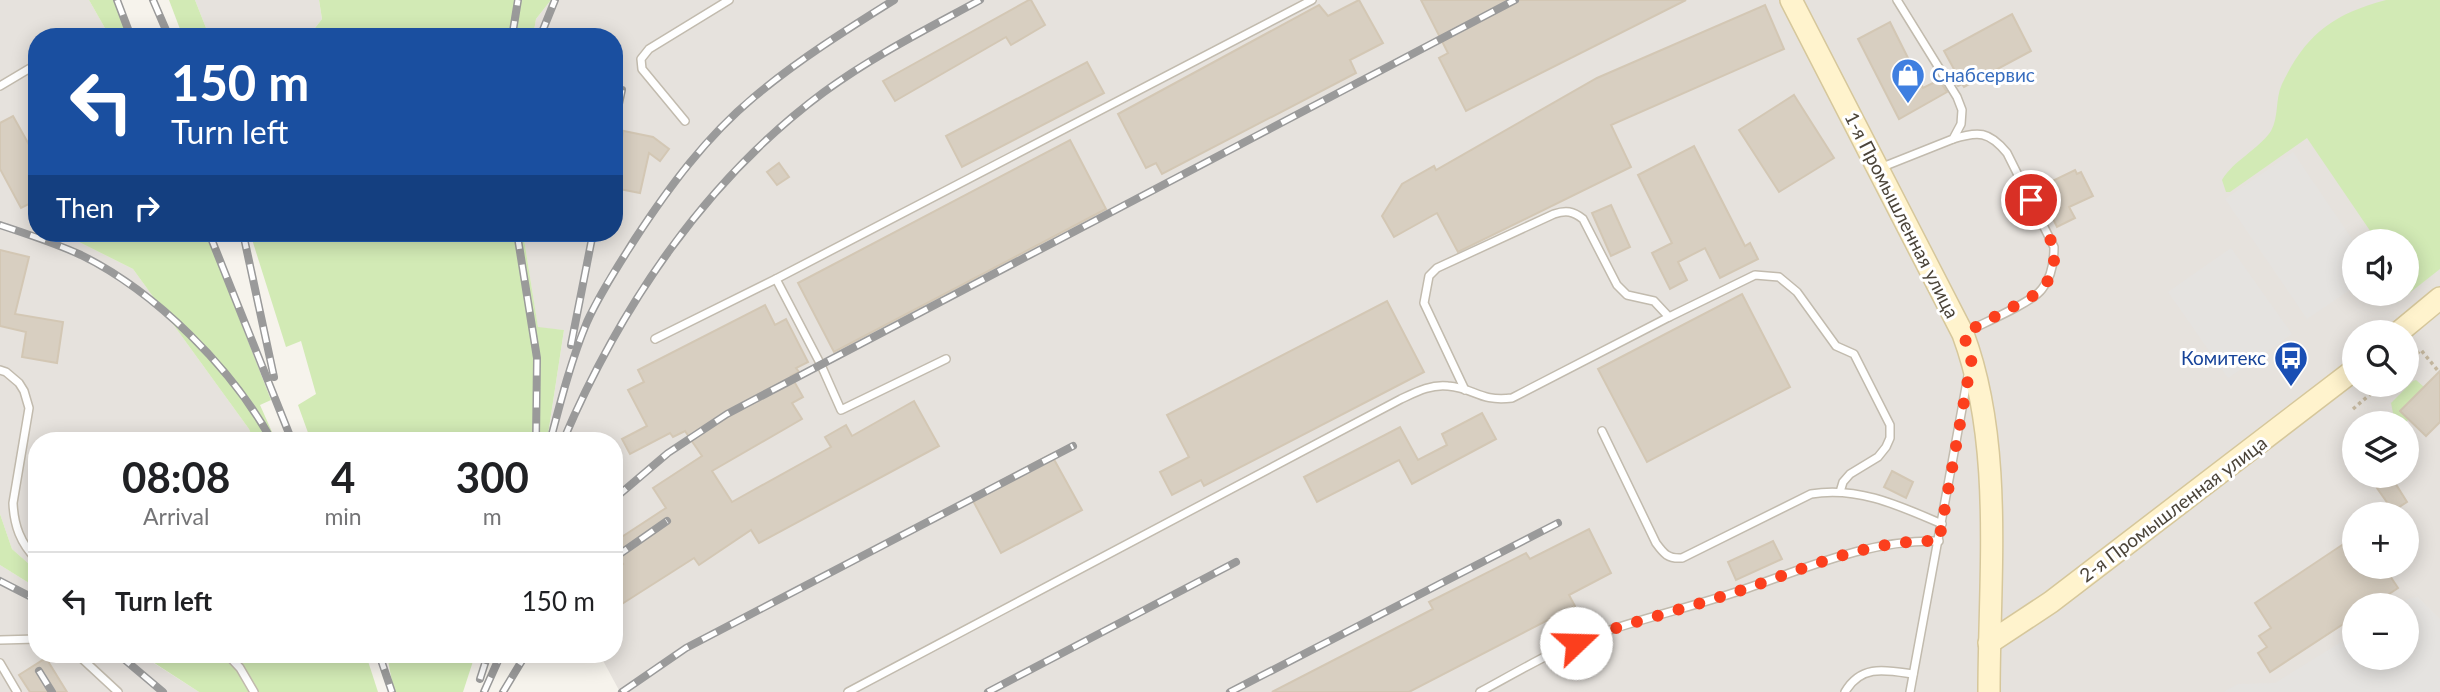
<!DOCTYPE html>
<meta charset="utf-8">
<style>
body{margin:0;font-family:Lato,sans-serif;background:#f2f2f2;color:#202124;height:100vh;display:flex;flex-direction:column;font-size:26px;white-space:nowrap}
*{box-sizing:border-box;margin:0}
p{font-size:23px;color:#757577}
.icon{flex:none;width:38px;height:38px;fill:none;stroke:currentColor;stroke-width:2;stroke-linecap:round;stroke-linejoin:round}
.map{position:relative;flex:1;overflow:hidden}
.sheet{position:absolute;left:28px;top:432px;width:595px;height:231px;display:flex;flex-direction:column;background:#fff;border-radius:28px;box-shadow:0 4px 18px #0003}
.sheet>*{flex:none}
.guide{position:absolute;left:28px;top:28px;width:595px;height:214px;border-radius:28px;box-shadow:0 4px 18px #0003;background:#1a4fa0;color:#fff;overflow:hidden}
.buttons{position:absolute;left:2342px;top:229px;display:grid;gap:14px}
.buttons a{display:grid;place-items:center;width:77px;height:77px;border-radius:50%;background:#fff;box-shadow:0 4px 18px #0003;font-size:35px}
.pin{position:absolute;display:grid;place-items:center;width:60px;height:60px;color:#fff;margin:-30px;border:4px solid #fff;border-radius:50%;box-shadow:0 2px 7px #0007}
.me{position:absolute;width:77px;margin:-38px;rotate:69deg;stroke-linejoin:round;filter:drop-shadow(0 0 5px #0008)}
.turn{display:flex;align-items:center;gap:24px;height:147px;padding:0 28px;font-size:32px}
.turn .icon{width:91px;height:91px;stroke-width:2.5}
.turn b{display:block;font-size:49px;line-height:60px}
.then{display:flex;align-items:center;height:66px;padding:0 28px;background:#0003;gap:14px;font-size:26px}
.eta{display:flex;justify-content:space-evenly;align-items:center;height:119px;text-align:center}
.eta b{font-size:42px;font-weight:700;line-height:49px}
ul{padding:0;list-style:none}
li{display:flex;align-items:center;gap:21px;height:98px;padding:0 28px;border-top:2px solid #e0e0e0}
li div{flex:1}
li b{display:block;font-size:26px}
li em{font-style:normal}
.map>svg:first-child{display:block}
.industrial{fill:#e6e2dd;fill-rule:evenodd}
.green{fill:#d2eab5}
.parking{fill:#e5e3e0}
.building{fill:#d8cfc1;stroke:#d3c7b4;stroke-width:2}
.lines{fill:none;stroke-linecap:round;stroke-linejoin:round}
.lane-casing{stroke:#c2bbae;stroke-width:10}
.secondary-casing{stroke:#d6c79b;stroke-width:24}
.path{stroke:#c4b79f;stroke-width:3.5;stroke-dasharray:3.5 3.5;stroke-linecap:butt}
.lane{stroke:#fff;stroke-width:7}
.secondary{stroke:#fff3cd;stroke-width:21}
.rail-casing{stroke:#9a9a9a;stroke-width:8}
.rail{stroke:#fff;stroke-width:5;stroke-dasharray:16;stroke-linecap:butt}
.route{stroke:#fc3f1d;stroke-width:12;stroke-dasharray:0 21.6}
.labels{text-anchor:middle;stroke-width:6;stroke-linejoin:round;paint-order:stroke}
.shop-label{font-size:19px;fill:#366cbe;stroke:#fff;text-anchor:start}
.street-label{font-size:19px;fill:#4b4439;stroke:#fff}
.transit-label{font-size:19px;fill:#164399;stroke:#fff;text-anchor:end}
</style>
<div class="map">
<svg width="2440" height="692" viewBox="0 0 2440 692">
<rect width="100%" height="100%" fill="#f6f3ec"/>
<!-- industrial -->
<g class="industrial">
<polygon points="0,0 89,0 110,37 37,37 37,233 61,233 133,269 249,429 254,441 37,441 37,571 12,549 0,514"/>
<polygon points="195,0 319,0 322,19 308,37 212,37 206,28"/>
<path d="M551,0H2440V692H620L600,655L614,654V441H547L564,330L538,328L523,233H614V37H533L536,19ZM2354,242H2406V294H2354ZM2354,332H2406V385H2354ZM2354,424H2406V476H2354ZM2354,514H2406V567H2354ZM2354,606H2406V658H2354Z"/>
<polygon points="0,565 37,588 37,654 141,655 199,692 0,692"/>
</g>
<!-- green -->
<g class="green">
<polygon points="89,0 114,0 129,37 110,37"/>
<polygon points="169,0 195,0 206,28 212,37 183,37"/>
<polygon points="319,0 551,0 536,19 533,37 308,37 322,19"/>
<path d="M2386,0H2440V269L2398,302L2392,298V294H2406V242L2377,241L2307,138L2230,192H2226L2222,180C2234,160 2258,150 2271,131C2279,117 2275,99 2282,84C2306,34 2333,14 2386,0Z"/>
<polygon points="61,233 206,233 271,400 260,405 276,441 254,441 249,429 133,269"/>
<polygon points="250,233 523,233 538,327 564,330 547,441 311,441 298,405 316,394 301,341 286,347"/>
<polygon points="2416,380 2424,387 2400,410 2409,419 2405,423 2395,423 2391,403 2413,381"/>
<polygon points="0,514 12,549 37,571 37,588 0,565"/>
<polygon points="142,655 366,655 378,692 199,692"/>
<polygon points="387,655 387,654 475,655 463,692 394,692"/>
</g>
<!-- parking -->
<g class="parking">
<polygon points="2293,152 2354,242 2354,287 2307,319 2225,199"/>
<polygon points="2231,248 2292,334 2228,378 2168,292"/>
<polygon points="2418,597 2440,619 2440,692 2223,692 2238,684 2275,683 2354,634 2354,658 2406,658 2406,606 2397,605 2408,599"/>
</g>
<!-- building -->
<g class="building">
<polygon points="1029,0 1031,0 1045,25 1011,45 1006,37 895,101 883,81"/>
<polygon points="1359,0 1383,43 1350,60 1356,73 1162,174 1156,163 1146,168 1118,114 1319,5 1328,16"/>
<polygon points="1421,0 1686,0 1466,111 1439,58 1448,53"/>
<polygon points="1765,5 1784,49 1611,125 1631,167 1458,252 1437,213 1394,237 1382,216 1402,184 1434,166 1436,170 1597,78"/>
<polygon points="2012,14 2031,51 1964,87 1962,84 1958,86 1950,74 1955,71 1944,51"/>
<polygon points="1890,22 1923,88 1939,80 1947,92 1899,119 1858,39"/>
<polygon points="1087,62 1104,93 962,167 946,136"/>
<polygon points="1794,95 1834,158 1779,192 1739,130"/>
<polygon points="13,116 37,159 37,200 21,208 0,169 0,123"/>
<polygon points="619,130 653,137 669,149 660,161 649,153 640,193 614,188 614,156 618,157 623,133"/>
<polygon points="1070,140 1106,209 834,352 798,283"/>
<polygon points="1694,146 1745,246 1750,243 1758,259 1720,278 1705,248 1678,262 1687,280 1670,289 1652,253 1672,243 1638,175"/>
<polygon points="779,163 789,177 777,185 767,172"/>
<polygon points="2075,170 2077,174 2081,172 2093,196 2069,207 2075,218 2057,227 2038,188"/>
<polygon points="1611,205 1630,247 1611,256 1592,213"/>
<polygon points="0,250 29,257 15,314 63,322 57,363 22,357 26,332 0,326"/>
<polygon points="1742,294 1790,387 1647,462 1598,369"/>
<polygon points="1387,301 1424,372 1204,486 1201,480 1172,495 1160,472 1189,457 1167,415"/>
<polygon points="765,305 775,325 786,319 808,362 796,368 799,372 791,376 803,397 792,403 802,419 712,471 732,502 831,447 825,437 846,425 852,436 914,401 939,446 759,543 751,530 699,565 694,558 614,609 614,570 623,564 614,551 614,542 666,508 653,488 702,456 685,431 673,437 670,433 630,454 622,439 647,426 628,390 644,382 638,370"/>
<polygon points="2440,371 2440,422 2426,436 2400,411"/>
<polygon points="1482,413 1496,439 1412,484 1399,460 1317,502 1304,477 1400,427 1418,460 1447,445 1442,434"/>
<polygon points="1051,454 1082,510 1001,553 971,497"/>
<polygon points="1892,471 1913,482 1906,498 1884,487"/>
<polygon points="2392,478 2407,502 2393,511 2377,488"/>
<polygon points="1589,529 1611,573 1569,595 1575,606 1409,692 1272,692 1433,609 1429,602 1526,553 1530,559"/>
<polygon points="2354,537 2354,567 2384,567 2398,588 2371,606 2354,606 2354,617 2270,672 2258,653 2267,647 2259,636 2271,628 2255,603"/>
<polygon points="1773,541 1782,559 1736,580 1728,562"/>
<polygon points="46,658 67,692 30,692 19,675"/>
</g>
<g class="lines">
<!-- lane casing -->
<g class="lane-casing">
<g id="lane">
<polyline points="0,86 37,64"/>
<polyline points="685,121 642,69 641,59 649,49 729,0"/>
<path d="M1953,139C1978,131 1989,131 2007,153L2054,247C2054,262 2052,277 2042,289C2032,303 1981,324 1964,333"/>
<polyline points="1880,168 1953,139 1961,124 1962,110 1957,97 1897,0"/>
<polyline points="776,279 821,365 841,410 946,359"/>
<polyline points="655,339 776,279 1312,0"/>
<path d="M0,370L6,372L19,383L24,391L29,408L13,503C14,525 20,543 37,560"/>
<path d="M1465,390L1424,303L1429,276L1437,268L1554,214C1566,210 1573,211 1583,219L1617,285L1627,295L1654,301L1669,317L1755,275L1779,277L1797,292L1836,346L1854,354L1890,425V438L1886,447L1878,457L1850,474L1843,482L1840,492"/>
<path d="M1602,431L1656,543C1664,554 1668,559 1682,558L1811,494C1858,486 1900,506 1942,524"/>
<polyline points="0,640 37,639"/>
<polyline points="77,654 118,692"/>
<polyline points="227,654 240,668 254,692"/>
<polyline points="0,663 17,692"/>
<path d="M848,692L1401,399C1416,392 1431,384 1448,386C1475,388 1479,402 1512,398L1669,317"/>
<path d="M1480,692C1517,672 1555,649 1595,635C1640,619 1687,608 1733,593C1800,571 1866,539 1939,541"/>
<path d="M1845,692C1861,664 1886,670 1913,674"/>
<polyline points="1910,692 1968,376"/>
</g>
</g>
<!-- secondary casing -->
<g class="secondary-casing">
<g id="secondary">
<path d="M1791,0L1963,334C2004,444 1989,576 1989,692"/>
<polyline points="2399,332 2440,298"/>
<polyline points="1989,643 2051,602 2354,370"/>
</g>
</g>
<!-- path -->
<g class="path">
<polyline points="2406,363 2421,350 2439,372"/>
<polyline points="2353,409 2381,385"/>
</g>
<!-- lane -->
<use href="#lane" class="lane"/>
<!-- secondary -->
<use href="#secondary" class="secondary"/>
<!-- rail casing -->
<g class="rail-casing">
<g id="rail">
<polyline points="117,0 131,37"/>
<polyline points="153,0 169,37"/>
<polyline points="512,37 518,0"/>
<polyline points="540,37 555,0"/>
<polyline points="614,128 622,90"/>
<path d="M0,225C27,234 55,243 81,255C156,292 232,368 272,441"/>
<polyline points="209,233 292,441"/>
<polyline points="243,233 274,377"/>
<polyline points="517,233 537,358 536,441"/>
<polyline points="571,345 593,233"/>
<path d="M552,434C562,396 572,358 587,322C600,293 618,266 635,239C669,187 706,137 754,97C798,60 846,30 894,0"/>
<path d="M563,441C620,307 705,180 824,92C873,56 927,29 980,0"/>
<polyline points="614,499 668,453 727,414 1515,0"/>
<polyline points="614,558 667,521"/>
<polyline points="0,581 37,600"/>
<polyline points="118,654 163,692"/>
<polyline points="379,654 392,692"/>
<polyline points="39,671 52,692"/>
<polyline points="480,679 488,654"/>
<polyline points="484,692 501,654"/>
<polyline points="503,692 526,654"/>
<polyline points="622,692 686,648 1073,446"/>
<polyline points="988,692 1236,562"/>
<polyline points="1230,692 1558,523"/>
</g>
</g>
<!-- rail -->
<use href="#rail" class="rail"/>
</g>
<g class="lines">
<!-- route -->
<path class="route" d="M1576,643L1593,635C1642,620 1693,606 1742,590C1806,568 1870,539 1939,541L1972,357L1963,334L2040,292L2049,279L2054,262V247L2031,200"/>
</g>
<!-- icons -->
<defs>
<g id="shop-pin" transform="scale(1.75)"><path d="M0 17L-7.5 6A9.5 9.5 0 1 1 7.5 6Z" fill="#3f7fe0" stroke="#fff"/><path d="M-5-2.5h2.3a2.7 3.5 0 0 1 5.4 0H5L5.5 6h-11ZM-1.5-2.5h3a1.5 2.3 0 0 0-3 0Z" fill="#fff"/></g>
<g id="bus-pin" transform="scale(1.75)"><path d="M0 17L-7.5 6A9.5 9.5 0 1 1 7.5 6Z" fill="#1a4fb4" stroke="#fff"/><path d="M-5-6H5V4H4V6H2V4H-2V6H-4V4H-5ZM-3.5-4V0h7V-4ZM-3.5 1.2v1.5H-2V1.2ZM2 1.2v1.5H3.5V1.2Z" fill="#fff"/></g>
</defs>
<g fill-rule="evenodd">
<use href="#shop-pin" x="1908" y="75"/>
<use href="#bus-pin" x="2291" y="358"/>
</g>
<g class="labels">
<!-- shop labels -->
<g class="shop-label">
<text x="1932" y="82">Снабсервис</text>
</g>
<!-- street labels -->
<g class="street-label">
<text transform="translate(1902 215) rotate(63)" y="7">1-я Промышленная улица</text>
<text transform="translate(2173 509) rotate(-37)" y="7">2-я Промышленная улица</text>
</g>
<!-- transit labels -->
<g class="transit-label">
<text x="2266" y="365">Комитекс</text>
</g>
</g>
</svg>
<div class="buttons">
<a><svg class="icon" aria-label="sound" viewBox="0 0 24 24"><path d="M4 9h4l5-4v14l-5-4H4zM17 9q2 3 0 6"/></svg></a>
<a><svg class="icon" aria-label="search" viewBox="0 0 24 24"><circle cx="10" cy="10" r="6"/><path d="M15 15l6 6"/></svg></a>
<a><svg class="icon" aria-label="layers" viewBox="0 0 24 24"><path d="M12 4l9 5-9 5-9-5zM3 14l9 5 9-5"/></svg></a>
<a>+</a>
<a>−</a>
</div>
<div class="pin" style="left:2031px;top:200px;background:#d93025"><svg class="icon" aria-label="arrive" viewBox="0 0 24 24"><path d="M6 21V4h12l-3 4 3 4H6"/></svg></div>
<svg class="me" style="left:1576px;top:643px" viewBox="-20 -20 40 40"><circle r="19" fill="#fff"/><path d="M0-13L10 11 0 6-10 11z" fill="#fc3f1d"/></svg>
<div class="guide">
<div class="turn"><svg class="icon" aria-label="left" viewBox="0 0 24 24"><path d="M17 20v-9H6M10 6l-5 5 5 5"/></svg><div><b>150 m</b>Turn left</div></div>
<div class="then">Then<svg class="icon" aria-label="right" viewBox="0 0 24 24"><path d="M7 20v-9h11M14 6l5 5-5 5"/></svg></div>
</div>
<section class="sheet">
<div class="eta">
<div><b>08:08</b><p>Arrival</p></div>
<div><b>4</b><p>min</p></div>
<div><b>300</b><p>m</p></div>
</div>
<ul>
<li><svg class="icon" aria-label="left" viewBox="0 0 24 24"><path d="M17 20v-9H6M10 6l-5 5 5 5"/></svg><div><b>Turn left</b></div><em>150 m</em></li>
</ul>
</section>
</div>
